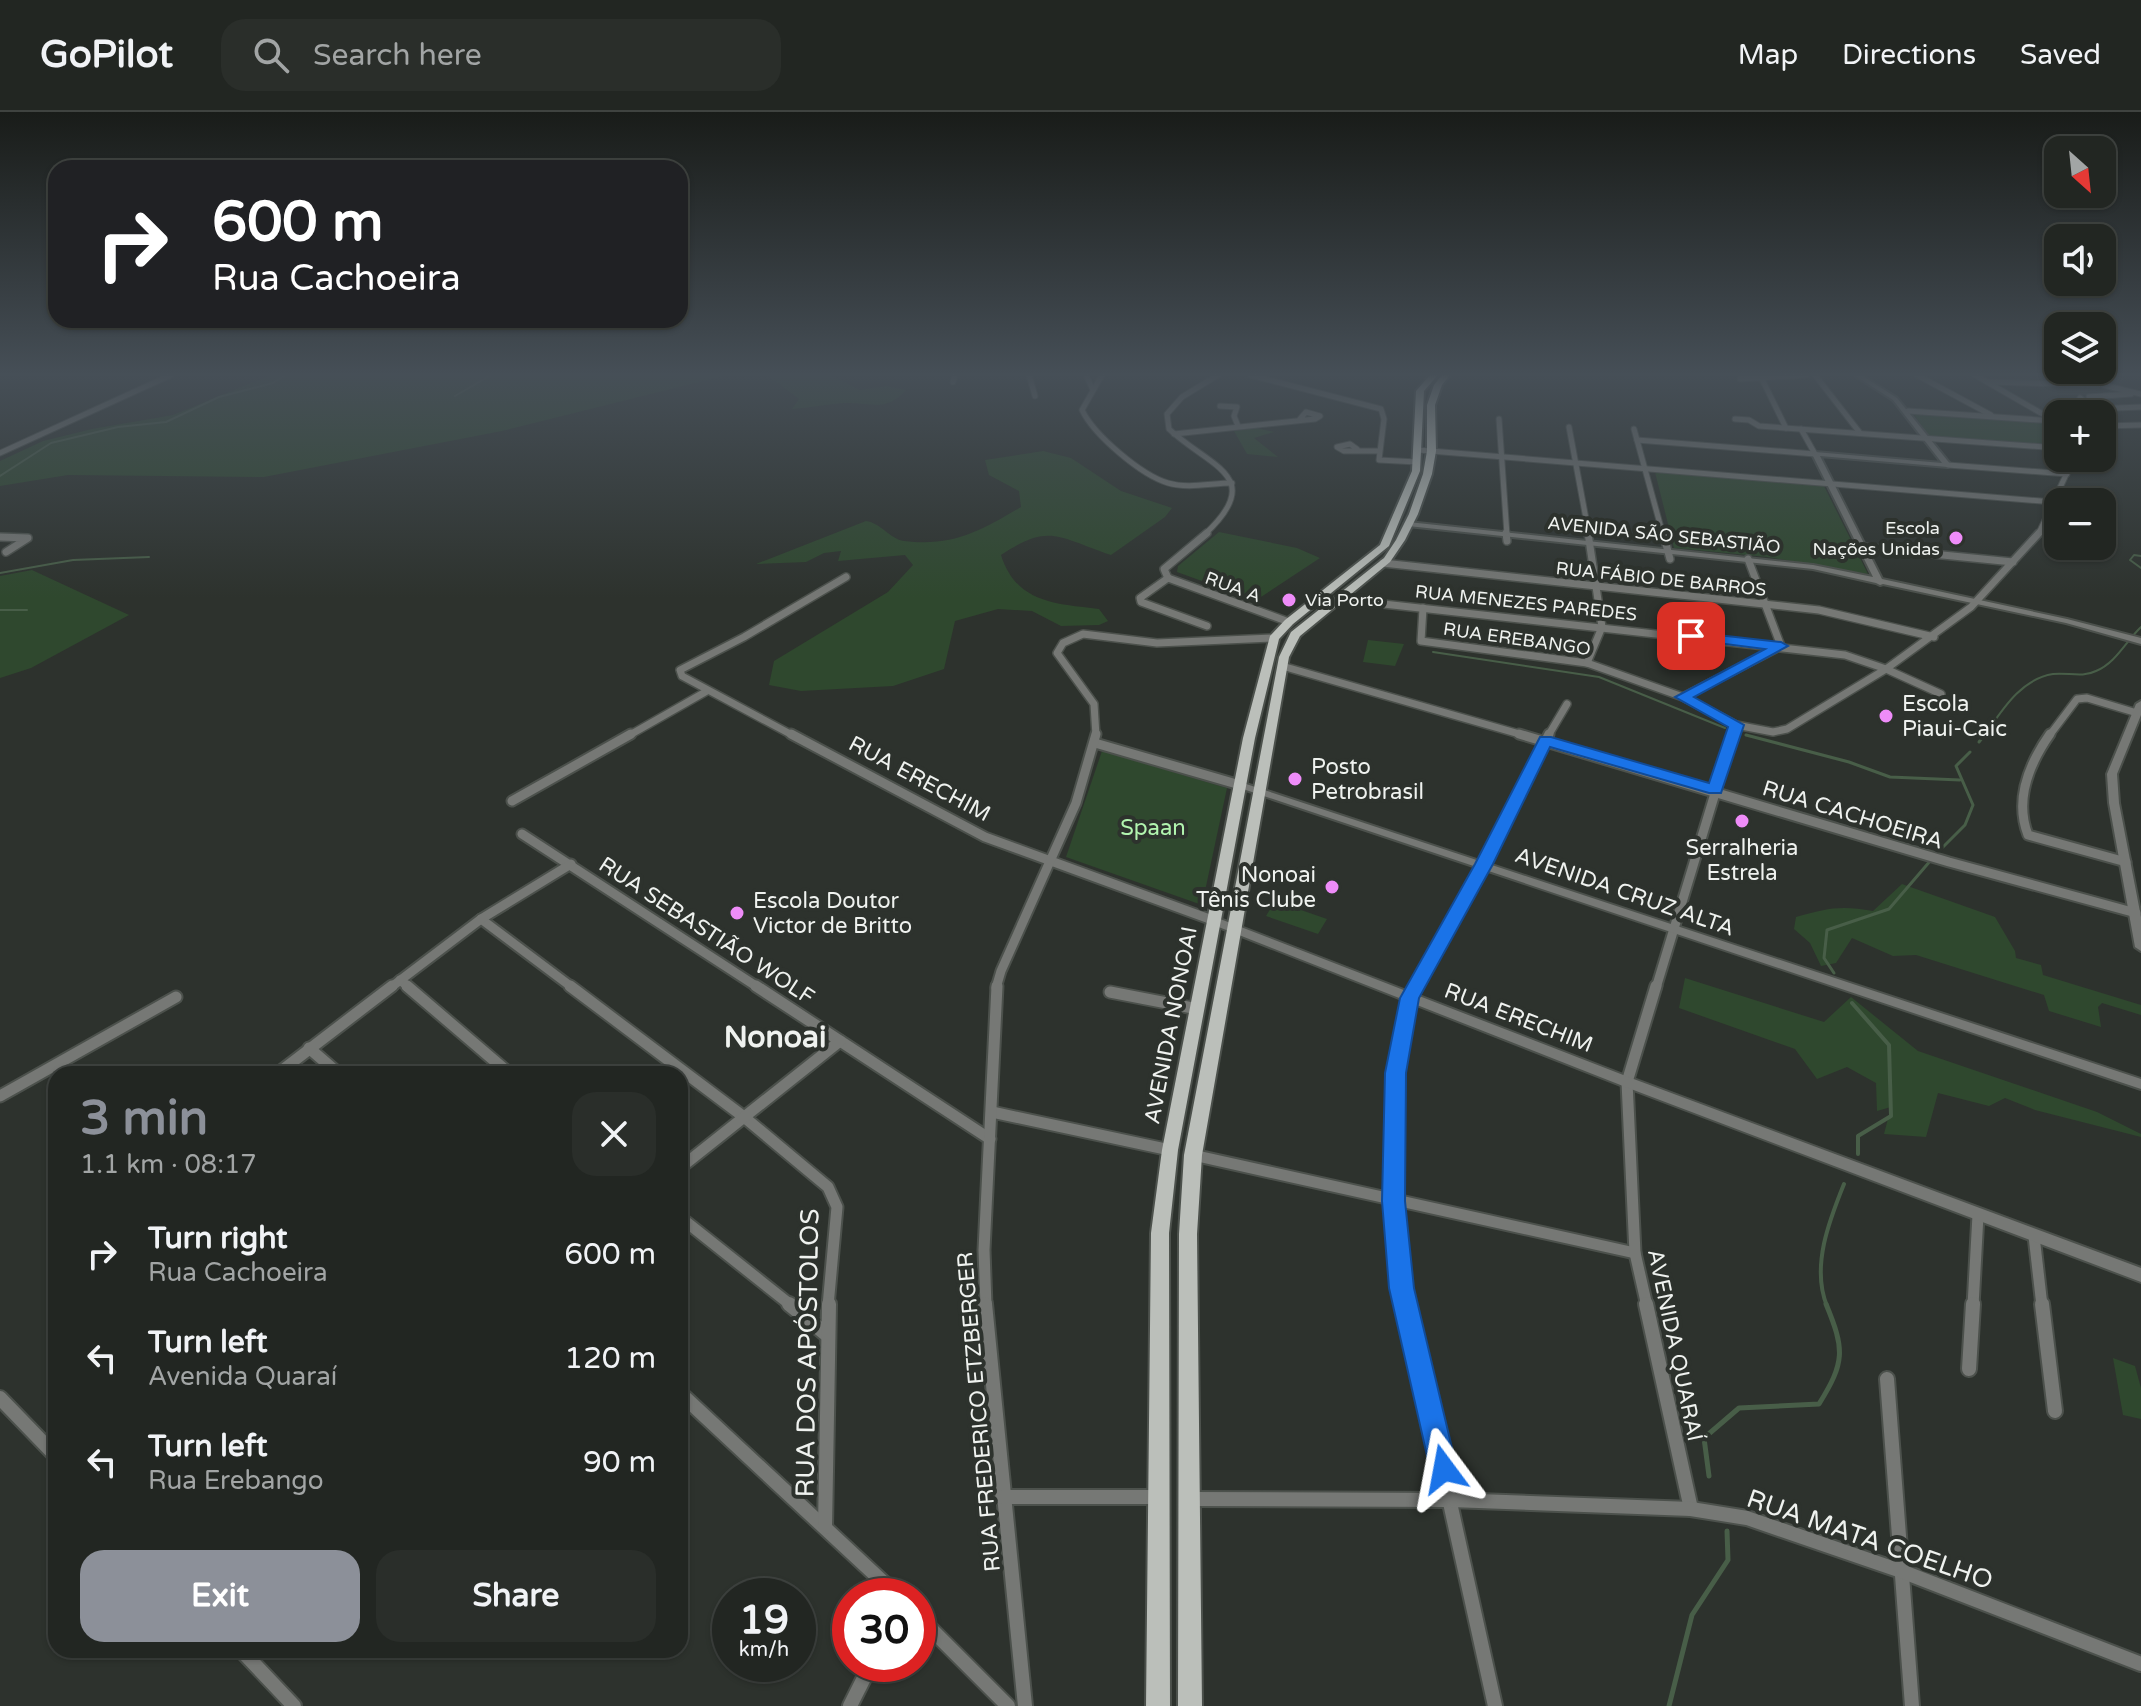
<!DOCTYPE html>
<meta charset="utf-8">
<style>
body{margin:0;font-family:"Varela Round",sans-serif;background:#2a2e2a;color:#f1f3f6;height:100vh;display:flex;flex-direction:column;font-size:30px;white-space:nowrap}
*{box-sizing:border-box;margin:0}
p{font-size:26px;color:#a2a5a5}
.icon{flex:none;width:44px;height:44px;fill:none;stroke:currentColor;stroke-width:2;stroke-linecap:round;stroke-linejoin:round}
.map{position:relative;flex:1;overflow:hidden}
.panel{position:absolute;left:48px;top:954px;width:640px;height:592px;display:flex;flex-direction:column;background:#222622;border-radius:24px;box-shadow:0 2px 6px #0004,0 0 0 2px #3f4340}
.panel>*{flex:none}
.banner{position:absolute;left:48px;top:48px;width:640px;height:168px;border-radius:24px;box-shadow:0 2px 6px #0004,0 0 0 2px #3f4340;background:#202124;color:#fff;overflow:hidden}
.needle{width:52px;rotate:153deg}
.controls{position:absolute;left:2044px;top:24px;display:grid;gap:16px}
.controls a{display:grid;place-items:center;width:72px;height:72px;border-radius:16px;background:#222622;box-shadow:0 2px 6px #0004,0 0 0 2px #3f4340;font-size:40px}
.speed{position:absolute;left:712px;top:1466px;display:flex;gap:16px;font-size:40px;font-weight:700;text-align:center}
.speed>*{display:grid;place-content:center;width:104px;height:104px;border-radius:50%;background:#222622;box-shadow:0 2px 6px #0004,0 0 0 2px #3f4340;line-height:1}
.speed small{font-size:20px;font-weight:400}
.speed .limit{border:12px solid #d22;background:#fff;color:#111}
.pin{position:absolute;display:grid;place-items:center;width:68px;height:68px;color:#fff;margin:-34px;border-radius:16px;box-shadow:0 4px 12px #0006}
.me{position:absolute;width:88px;margin:-44px;rotate:347deg;stroke-linejoin:round;filter:drop-shadow(0 0 6px #0008)}
.turn{display:flex;align-items:center;gap:28px;height:168px;padding:0 32px;font-size:36px}
.turn .icon{width:104px;height:104px;stroke-width:2.5}
.turn b{display:block;font-size:56px;line-height:68px}
.round{display:grid;place-items:center;flex:none;width:84px;height:84px;border-radius:24px;background:#2a2e2a}
.head{display:flex;align-items:center;justify-content:space-between;height:136px;padding:0 32px}
h1{font-size:48px;font-weight:800;line-height:60px;color:#8c9099}
.cta{display:flex;gap:16px;margin-top:auto;padding:16px 32px}
.cta a{flex:1;height:92px;border-radius:24px;background:#8c9099;color:#fff;font-size:32px;font-weight:800;line-height:92px;text-align:center}
.cta a+a{background:#2a2e2a;color:#f1f3f6}
ul{padding:0;list-style:none}
li{display:flex;align-items:center;gap:24px;height:104px;padding:0 32px}
li div{flex:1}
li b{display:block;font-size:30px}
li em{font-style:normal}
header{display:flex;align-items:center;gap:48px;box-sizing:border-box;height:112px;padding:0 40px;background:#222622;border-bottom:2px solid #3f4340}
header strong{font-size:38px}
nav{display:flex;gap:44px;margin-inline-start:auto;font-size:28px}
.search{width:560px;height:72px;background:#2a2e2a;display:flex;align-items:center;gap:20px;box-sizing:border-box;padding:0 28px;border-radius:24px;color:#a2a5a5;font-size:30px}
.map>svg:first-child{display:block}
.green{fill:#2f482e}
.lines{fill:none;stroke-linecap:round;stroke-linejoin:round}
.stream-far3{stroke:#485e48;stroke-width:2}
.stream-far2{stroke:#485e48;stroke-width:3}
.stream-far1{stroke:#485e48;stroke-width:4}
.stream{stroke:#485e48;stroke-width:5}
.minor-far4-casing{stroke:#4c514c;stroke-width:7}
.minor-far3-casing{stroke:#4c514c;stroke-width:10}
.minor-far2-casing{stroke:#4c514c;stroke-width:13}
.minor-far1-casing{stroke:#4c514c;stroke-width:15}
.minor-casing{stroke:#4c514c;stroke-width:18}
.tertiary-casing{stroke:#4c514c;stroke-width:4}
.primary-casing{stroke:#4c514c;stroke-width:4}
.minor-far4{stroke:#767875;stroke-width:5}
.minor-far3{stroke:#767875;stroke-width:7}
.minor-far2{stroke:#767875;stroke-width:9}
.minor-far1{stroke:#767875;stroke-width:11}
.minor{stroke:#767875;stroke-width:14}
.tertiary{fill:#767875;fill-rule:evenodd}
.primary{fill:#bbbfba;fill-rule:evenodd}
.route{fill:#1a73e8;stroke:#114b97;stroke-width:2}
.poi-dot{fill:#ee8cf8;stroke:#2d322d;stroke-width:3}
.labels{text-anchor:middle;stroke-width:8;stroke-linejoin:round;paint-order:stroke}
.far-poi-label{font-size:18px;fill:#eff2ef;stroke:#2d322d;text-anchor:end}
.far-street-label{font-size:18px;fill:#eff2ef;stroke:#2d322d}
.poi-label{font-size:22px;fill:#eff2ef;stroke:#2d322d;text-anchor:start}
.street-label{font-size:22px;fill:#eff2ef;stroke:#2d322d}
.park-label{font-size:22px;fill:#b2f4af;stroke:#2d322d}
.near-street-label{font-size:26px;fill:#eff2ef;stroke:#2d322d}
.district-label{font-size:30px;font-weight:bold;fill:#eff2ef;stroke:#2d322d}
</style>
<header>
<strong>GoPilot</strong>
<div class="search"><svg class="icon" aria-label="search" viewBox="0 0 24 24"><circle cx="10" cy="10" r="6"/><path d="M15 15l6 6"/></svg>Search here</div>
<nav><a>Map</a><a>Directions</a><a>Saved</a></nav>
</header>
<div class="map">
<svg width="2141" height="1594" viewBox="0 0 2141 1594">
<rect width="100%" height="100%" fill="#2d322d"/>
<!-- green -->
<g class="green">
<polygon points="271,263 727,263 502,319 264,365 68,363 0,374 0,349 43,329 92,317 173,303"/>
<path d="M767,263H830L860,278L886,274L906,278C886,301 870,290 845,291C827,292 810,296 792,297L799,287Z"/>
<polygon points="1912,300 2049,310 2058,320 2058,334 1930,325"/>
<polygon points="1256,316 1274,320 1254,326 1278,345 1247,342 1234,319"/>
<path d="M1043,339L1071,346L1121,379L1172,396L1165,405L1111,443C1059,426 1050,410 1001,443C1016,491 1056,492 1099,497L1108,509L1099,513L1061,514L1032,499L998,497L955,509L944,557L893,574L801,579L769,573L774,549L888,480L913,453L905,443L838,449L841,439L824,441L806,450L756,452L866,409C881,411 890,427 904,429C953,435 980,419 1021,395L1019,379L989,363L985,348Z"/>
<polygon points="1655,360 1824,374 1868,462 1767,445 1674,436"/>
<polygon points="1219,420 1297,436 1320,446 1261,485 1249,486 1177,460 1178,454"/>
<polygon points="32,458 129,503 31,556 0,566 0,464"/>
<polygon points="1368,528 1404,532 1395,554 1363,550"/>
<polygon points="1102,639 1227,676 1202,793 1066,745"/>
<path d="M1902,772L1995,805L2015,839L2016,846L2041,853L2043,863L2141,893V903L2102,891L2098,895L2101,915L2049,899L2044,883L1916,843L1893,844L1852,826L1836,851L1821,854L1810,831L1794,817L1796,805C1827,796 1841,793 1873,799Z"/>
<polygon points="1275,789 1327,807 1318,822 1266,804"/>
<polygon points="1685,866 1824,910 1851,885 1918,939 2097,1000 2141,1022 2141,1025 2035,998 2005,986 1989,994 1938,981 1926,1025 1884,1022 1891,995 1877,999 1876,971 1847,955 1817,967 1795,937 1679,896"/>
<polygon points="2113,1246 2135,1254 2141,1276 2141,1307 2123,1303"/>
</g>
<g class="lines">
<!-- stream-far3 -->
<g class="stream-far3">
<polyline points="455,284 491,263"/>
<polyline points="0,364 51,331 118,315 166,310 219,285 273,271 286,263"/>
<polyline points="2141,444 2134,443 2130,448 2141,456"/>
<polyline points="0,461 73,448 149,445"/>
<polyline points="0,498 27,498"/>
<polyline points="1433,540 1599,565 1725,616"/>
<path d="M1984,624C2001,600 2020,567 2053,562C2067,560 2082,566 2096,559C2116,551 2126,529 2141,515"/>
</g>
<!-- stream-far2 -->
<g class="stream-far2">
<polyline points="1746,623 1849,650 1890,665 1960,668"/>
<polyline points="1979,630 1985,622"/>
<polyline points="1936,742 1965,713 1973,693 1956,654 1970,640"/>
<polyline points="1834,861 1824,846 1827,818 1889,797 1931,748"/>
</g>
<!-- stream-far1 -->
<g class="stream-far1">
<polyline points="1852,891 1889,933 1891,1004 1858,1024 1858,1042"/>
<path d="M1827,1194C1811,1155 1829,1109 1844,1072"/>
</g>
<!-- stream -->
<g class="stream">
<path d="M1709,1364L1704,1326L1739,1296L1819,1292C1845,1250 1845,1238 1826,1192"/>
<polyline points="1669,1594 1692,1503 1728,1448 1727,1419"/>
</g>
<!-- minor-far4 casing -->
<g class="minor-far4-casing">
<g id="minor-far4">
<polyline points="1029,263 1035,284"/>
<polyline points="1086,263 1093,278"/>
<path d="M1102,263L1082,298C1094,323 1141,363 1168,371C1188,377 1212,371 1232,371"/>
<polyline points="1250,263 1381,297 1384,307 1379,348 1417,350"/>
<polyline points="1815,263 1860,321"/>
<polyline points="1917,263 1991,303"/>
<polyline points="1975,263 2053,308"/>
<polyline points="1761,265 1786,316"/>
<polyline points="1740,267 1807,263"/>
<polyline points="953,270 955,263"/>
<polyline points="1989,270 2098,273"/>
<polyline points="2103,273 2141,282"/>
<polyline points="2089,285 2131,282"/>
<polyline points="2080,286 2096,300"/>
<polyline points="1220,294 1237,295 1234,304 1238,314"/>
<polyline points="2093,297 2141,295"/>
<polyline points="1908,299 2054,309"/>
<polyline points="1499,307 1507,423"/>
<polyline points="1735,307 1749,308 1759,314 2058,336"/>
<polyline points="2102,314 2141,313"/>
<polyline points="1569,315 1589,423"/>
<polyline points="1634,317 1663,423"/>
<polyline points="1801,317 1815,342"/>
<polyline points="1174,322 1315,307 1320,304 1306,300 1300,307"/>
<polyline points="1637,328 1815,342"/>
<polyline points="1357,337 1350,332 1337,335 1344,339 1378,339"/>
<polyline points="1418,338 2053,390"/>
<polyline points="0,341 171,263"/>
<polyline points="2090,346 2095,351"/>
<polyline points="1948,353 2067,362"/>
<path d="M1204,423C1268,364 1209,355 1169,317L1167,302L1182,285L1218,263"/>
<polyline points="2038,423 2071,352"/>
</g>
</g>
<!-- minor-far3 casing -->
<g class="minor-far3-casing">
<g id="minor-far3">
<polyline points="1506,421 1507,429"/>
<polyline points="1663,421 1670,447"/>
<polyline points="0,425 28,426 6,440"/>
<polyline points="1862,435 2013,450"/>
<polyline points="1383,451 1819,498 1934,525"/>
<polyline points="1168,466 1164,457 1207,421"/>
<polyline points="1168,466 1289,510"/>
<polyline points="1168,466 1140,486 1141,490 1207,514"/>
<polyline points="1338,487 1845,543 1886,557 1941,582"/>
<polyline points="1423,496 1421,529 1587,551 1683,585 1736,613 1773,620 1787,617 1886,557 1971,495 2039,421"/>
<polyline points="1587,551 1602,515 1588,421"/>
<polyline points="1282,554 1526,624"/>
<polyline points="1683,585 1781,534 1748,447"/>
<polyline points="628,624 707,579"/>
<polyline points="794,624 682,564 680,558 744,525 846,465"/>
<polyline points="1096,624 1094,592 1057,541 1063,531 1083,522 1157,531 1274,526"/>
<polyline points="1548,624 1567,592"/>
<polyline points="1733,624 1736,613"/>
<polyline points="2049,624 2077,587 2087,586 2137,601"/>
</g>
</g>
<!-- minor-far2 casing -->
<g class="minor-far2-casing">
<g id="minor-far2">
<polyline points="791,622 985,725 1215,809"/>
<polyline points="1519,622 1949,750 2136,801"/>
<path d="M2050,622C2029,652 2014,687 2028,723L2126,750"/>
<polyline points="1095,631 1240,673"/>
<polyline points="512,689 631,622"/>
<polyline points="522,722 759,876"/>
<polyline points="481,807 573,876"/>
<polyline points="400,868 410,876"/>
<polyline points="390,876 481,807 571,752"/>
<polyline points="996,876 1001,859 1076,691 1096,622"/>
<polyline points="1415,876 1484,752 1549,622"/>
<polyline points="1656,876 1733,622"/>
</g>
</g>
<!-- minor-far1 casing -->
<g class="minor-far1-casing">
<g id="minor-far1">
<polyline points="407,874 510,962"/>
<polyline points="570,874 744,1005 828,1075 837,1095 828,1194"/>
<polyline points="756,874 990,1027"/>
<polyline points="1110,880 1198,897"/>
<polyline points="309,936 339,962"/>
<polyline points="277,962 392,874"/>
<polyline points="0,984 176,885"/>
<polyline points="992,1000 1170,1038"/>
<polyline points="1193,1043 1635,1141"/>
<polyline points="680,1056 840,929"/>
<polyline points="680,1105 792,1194"/>
<polyline points="2034,1124 2042,1194"/>
<polyline points="986,1194 984,1138 997,874"/>
<path d="M1406,1194C1391,1125 1383,936 1416,874"/>
<polyline points="1647,1194 1635,1141 1627,970 1656,874"/>
<polyline points="1973,1194 1978,1103"/>
</g>
</g>
<!-- minor casing -->
<g class="minor-casing">
<g id="minor">
<polyline points="789,1192 826,1222"/>
<polyline points="985,1192 1025,1594"/>
<polyline points="1406,1192 1495,1594"/>
<polyline points="1646,1192 1691,1397"/>
<polyline points="2042,1192 2055,1299"/>
<polyline points="1969,1257 1973,1192"/>
<polyline points="1887,1267 1912,1594"/>
<polyline points="680,1281 898,1484"/>
<polyline points="0,1286 56,1344"/>
<polyline points="1002,1385 1157,1385"/>
<polyline points="1190,1387 1451,1388 1691,1397 1747,1406 1901,1459 2141,1552"/>
<polyline points="825,1415 829,1192"/>
<polyline points="918,1504 1008,1594"/>
<polyline points="241,1538 294,1594"/>
<polyline points="850,1594 871,1552"/>
</g>
</g>
<!-- tertiary casing -->
<g class="tertiary-casing">
<g id="tertiary">
<polygon points="1854,263 1861,263 1897,286 1951,353 1948,355 1820,344 1882,467 2067,507 2141,526 2141,532 2066,511 1883,472 1880,473 1876,471 1813,457 1408,414 1404,412 1408,410 1813,453 1873,465 1812,342 1815,340 1942,351 1893,288"/>
<polygon points="2141,589 2141,603 2117,662 2119,691 2141,805 2141,839 2135,835 2109,691 2107,662 2136,592"/>
<polygon points="1240,670 2141,967 2141,977 1237,675 1235,673"/>
<polygon points="1215,805 1631,966 2141,1156 2141,1170 1623,974 1211,812 1209,809 1211,806"/>
</g>
</g>
<!-- primary casing -->
<g class="primary-casing">
<g id="primary">
<polygon points="1430,263 1438,263 1424,279 1420,359 1389,434 1293,512 1279,527 1255,626 1178,1038 1169,1121 1170,1594 1146,1594 1151,1121 1162,1038 1243,626 1270,524 1285,508 1380,433 1412,359 1416,279"/>
<polygon points="1442,263 1450,263 1442,273 1435,293 1436,339 1432,362 1418,402 1405,428 1390,450 1300,524 1289,545 1202,1043 1197,1122 1202,1594 1178,1594 1179,1122 1184,1043 1279,545 1291,520 1384,446 1396,428 1409,402 1423,362 1427,339 1427,293 1434,273"/>
</g>
</g>
<!-- minor-far4 -->
<use href="#minor-far4" class="minor-far4"/>
<!-- minor-far3 -->
<use href="#minor-far3" class="minor-far3"/>
<!-- minor-far2 -->
<use href="#minor-far2" class="minor-far2"/>
<!-- minor-far1 -->
<use href="#minor-far1" class="minor-far1"/>
<!-- minor -->
<use href="#minor" class="minor"/>
<!-- tertiary -->
<use href="#tertiary" class="tertiary"/>
<!-- primary -->
<use href="#primary" class="primary"/>
</g>
<!-- sky -->
<linearGradient id="sky" x2="0" y2="1"><stop stop-color="#191c19"/><stop offset="0.54" stop-color="#464f57"/><stop offset="1" stop-color="#464f57" stop-opacity="0"/></linearGradient>
<rect width="2141" height="486" fill="url(#sky)"/>
<!-- route -->
<polygon class="route" points="1691,520 1781,530 1788,534 1694,585 1744,613 1721,681 1709,681 1550,635 1493,752 1419,886 1406,961 1405,1089 1414,1176 1457,1357 1453,1367 1444,1371 1434,1367 1430,1357 1389,1176 1382,1089 1385,961 1400,886 1475,752 1540,625 1551,625 1709,671 1728,615 1675,585 1765,537 1686,527 1684,524"/>
<!-- markers -->
<g class="poi-dot">
<circle cx="1956" cy="426" r="8"/>
<circle cx="1289" cy="488" r="8"/>
<circle cx="1886" cy="604" r="8"/>
<circle cx="1295" cy="667" r="8"/>
<circle cx="1742" cy="709" r="8"/>
<circle cx="1332" cy="775" r="8"/>
<circle cx="737" cy="801" r="8"/>
</g>
<g class="labels">
<!-- far-poi labels -->
<g class="far-poi-label">
<text x="1940" y="422">Escola<tspan x="1940" dy="21">Nações Unidas</tspan></text>
<text x="1305" y="494" text-anchor="start">Via Porto</text>
</g>
<!-- far-street labels -->
<g class="far-street-label">
<text transform="translate(1664 423) rotate(6)" y="6">AVENIDA SÃO SEBASTIÃO</text>
<text transform="translate(1661 467) rotate(6)" y="6">RUA FÁBIO DE BARROS</text>
<text transform="translate(1233 475) rotate(20)" y="6">RUA A</text>
<text transform="translate(1526 491) rotate(6)" y="6">RUA MENEZES PAREDES</text>
<text transform="translate(1517 527) rotate(8)" y="6">RUA EREBANGO</text>
</g>
<!-- poi labels -->
<g class="poi-label">
<text x="1902" y="599">Escola<tspan x="1902" dy="25">Piaui-Caic</tspan></text>
<text x="1311" y="662">Posto<tspan x="1311" dy="25">Petrobrasil</tspan></text>
<text x="1742" y="743" text-anchor="middle">Serralheria<tspan x="1742" dy="25">Estrela</tspan></text>
<text x="1316" y="770" text-anchor="end">Nonoai<tspan x="1316" dy="25">Tênis Clube</tspan></text>
<text x="753" y="796">Escola Doutor<tspan x="753" dy="25">Victor de Britto</tspan></text>
</g>
<!-- street labels -->
<g class="street-label">
<text transform="translate(920 666) rotate(28)" y="8">RUA ERECHIM</text>
<text transform="translate(1853 702) rotate(17)" y="8">RUA CACHOEIRA</text>
<text transform="translate(1625 779) rotate(19)" y="8">AVENIDA CRUZ ALTA</text>
<text transform="translate(707 818) rotate(33)" y="8">RUA SEBASTIÃO WOLF</text>
<text transform="translate(1519 905) rotate(21)" y="8">RUA ERECHIM</text>
<text transform="translate(1170 913) rotate(-79)" y="8">AVENIDA NONOAI</text>
<text transform="translate(1676 1233) rotate(78)" y="8">AVENIDA QUARAÍ</text>
<text transform="translate(978 1300) rotate(-95)" y="8">RUA FREDERICO ETZBERGER</text>
</g>
<!-- park labels -->
<g class="park-label">
<text x="1153" y="723">Spaan</text>
</g>
<!-- near-street labels -->
<g class="near-street-label">
<text transform="translate(807 1241) rotate(-89)" y="9">RUA DOS APÓSTOLOS</text>
<text transform="translate(1870 1427) rotate(19)" y="9">RUA MATA COELHO</text>
</g>
<!-- district labels -->
<g class="district-label">
<text x="775" y="935">Nonoai</text>
</g>
</g>
</svg>
<div class="controls">
<a><svg class="needle" viewBox="-14 -14 28 28"><path d="M0-13l5 13h-10z" fill="#e53935"/><path d="M0 13l5-13h-10z" fill="#a2a5a5"/></svg></a>
<a><svg class="icon" aria-label="sound" viewBox="0 0 24 24"><path d="M4 9h4l5-4v14l-5-4H4zM17 9q2 3 0 6"/></svg></a>
<a><svg class="icon" aria-label="layers" viewBox="0 0 24 24"><path d="M12 4l9 5-9 5-9-5zM3 14l9 5 9-5"/></svg></a>
<a>+</a>
<a>−</a>
</div>
<div class="speed"><div>19<small>km/h</small></div><div class="limit">30</div></div>
<div class="pin" style="left:1691px;top:524px;background:#d93025"><svg class="icon" aria-label="arrive" viewBox="0 0 24 24"><path d="M6 21V4h12l-3 4 3 4H6"/></svg></div>
<svg class="me" style="left:1444px;top:1357px" viewBox="-20 -20 40 40"><path d="M0-17L14 15 0 8-14 15z" fill="#1a73e8" stroke="#fff" stroke-width="4"/></svg>
<div class="banner">
<div class="turn"><svg class="icon" aria-label="right" viewBox="0 0 24 24"><path d="M7 20v-9h11M14 6l5 5-5 5"/></svg><div><b>600 m</b>Rua Cachoeira</div></div>
</div>
<section class="panel">
<div class="head"><div><h1>3 min</h1><p>1.1 km · 08:17</p></div><a class="round"><svg class="icon" aria-label="close" viewBox="0 0 24 24"><path d="M6 6l12 12M18 6L6 18"/></svg></a></div>
<ul>
<li><svg class="icon" aria-label="right" viewBox="0 0 24 24"><path d="M7 20v-9h11M14 6l5 5-5 5"/></svg><div><b>Turn right</b><p>Rua Cachoeira</p></div><em>600 m</em></li>
<li><svg class="icon" aria-label="left" viewBox="0 0 24 24"><path d="M17 20v-9H6M10 6l-5 5 5 5"/></svg><div><b>Turn left</b><p>Avenida Quaraí</p></div><em>120 m</em></li>
<li><svg class="icon" aria-label="left" viewBox="0 0 24 24"><path d="M17 20v-9H6M10 6l-5 5 5 5"/></svg><div><b>Turn left</b><p>Rua Erebango</p></div><em>90 m</em></li>
</ul>
<div class="cta"><a>Exit</a><a>Share</a></div>
</section>
</div>
